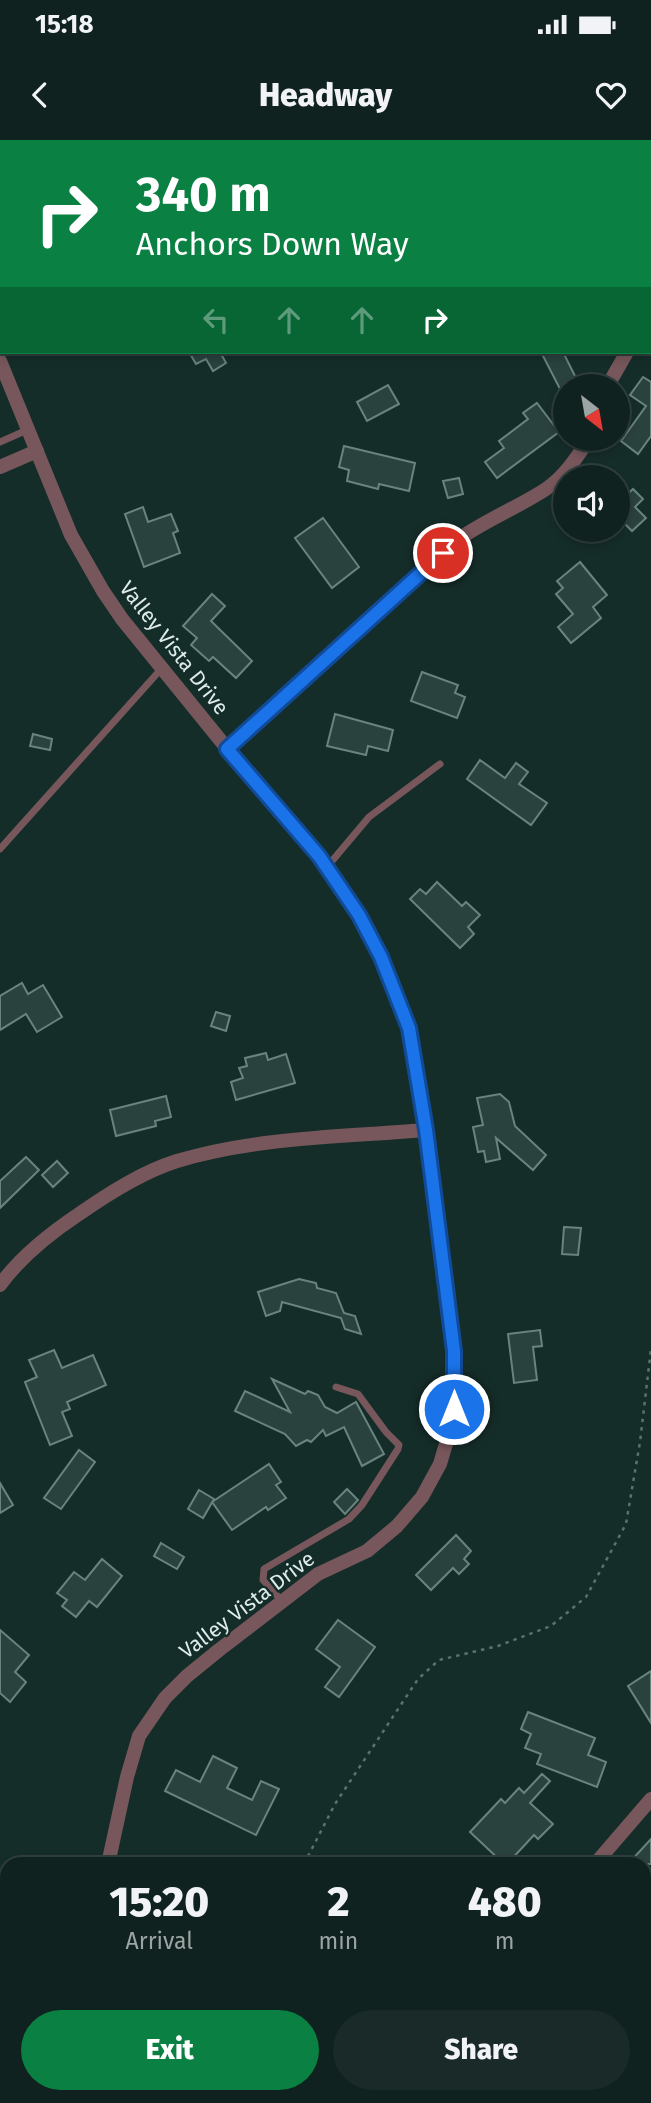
<!DOCTYPE html>
<style>
body{margin:0;font-family:"Fira Sans",sans-serif;background:#192a28;color:#f1f3f6;height:100vh;display:flex;flex-direction:column;font-size:26px;white-space:nowrap}
*{box-sizing:border-box;margin:0}
p{font-size:23px;color:#9ca4a4}
.icon{flex:none;width:38px;height:38px;fill:none;stroke:currentColor;stroke-width:2;stroke-linecap:round;stroke-linejoin:round}
.map{position:relative;flex:1;overflow:hidden}
.side{position:absolute;left:0px;top:1717px;width:651px;height:247px;display:flex;flex-direction:column;background:#10221f;border-radius:21px 21px 0 0;box-shadow:0 4px 10px #0003,0 0 0 2px #303f3d}
.side>*{flex:none}
.banner{position:absolute;left:0px;top:0px;width:651px;height:214px;box-shadow:0 4px 10px #0003,0 0 0 2px #303f3d;background:#0b8043;color:#fff;overflow:hidden}
.needle{width:46px;rotate:149deg}
.tools{position:absolute;left:553px;top:234px;display:grid;gap:14px}
.tools a{display:grid;place-items:center;width:77px;height:77px;border-radius:50%;background:#10221f;box-shadow:0 4px 10px #0003,0 0 0 2px #303f3d;font-size:35px}
.pin{position:absolute;display:grid;place-items:center;width:60px;height:60px;color:#fff;margin:-30px;border:4px solid #fff;border-radius:50%;box-shadow:0 2px 7px #0007}
.me{position:absolute;width:77px;margin:-38px;rotate:0deg;stroke-linejoin:round;filter:drop-shadow(0 0 5px #0008)}
.turn{display:flex;align-items:center;gap:24px;height:147px;padding:0 21px;font-size:32px}
.turn .icon{width:91px;height:91px;stroke-width:2.5}
.turn b{display:block;font-size:49px;line-height:60px}
.lanes{display:flex;align-items:center;height:66px;padding:0 21px;background:#0003;justify-content:center;gap:35px;direction:ltr}
.lanes .off{opacity:.35}
.eta{display:flex;justify-content:space-evenly;align-items:center;height:119px;text-align:center}
.eta b{font-size:42px;font-weight:800;line-height:49px}
.cta{display:flex;gap:14px;margin-top:auto;padding:14px 21px}
.cta a{flex:1;height:80px;border-radius:42px;background:#0b8043;color:#fff;font-size:28px;font-weight:800;line-height:80px;text-align:center}
.cta a+a{background:#192a28;color:#f1f3f6}
.status{display:flex;justify-content:space-between;align-items:center;height:49px;padding:0 35px;background:#10221f;direction:ltr}
.status svg{height:19px;fill:currentColor}
header{display:flex;justify-content:space-between;align-items:center;height:91px;padding:0 21px;background:#10221f;font-size:32px;font-weight:800}
.map>svg:first-child{display:block}
.building{fill:#2a423e;stroke:#69837e;stroke-width:2}
.lines{fill:none;stroke-linecap:round;stroke-linejoin:round}
.path{stroke:#5c716d;stroke-width:2.5;stroke-dasharray:3.5 5;stroke-linecap:butt}
.lane{stroke:#78575c;stroke-width:7}
.street{stroke:#78575c;stroke-width:14}
.route-casing{stroke:#114b97;stroke-width:18}
.route{stroke:#1a73e8;stroke-width:12}
.labels{text-anchor:middle;stroke-width:5;stroke-linejoin:round;paint-order:stroke}
.street-label{font-size:21px;fill:#dfedea;stroke:#152d29}
</style>
<div class="status"><b>15:18</b><svg viewBox="0 0 49 12"><path d="M0 12V9h3v3zM5 12V6h3v6zM10 12V3h3v9zM15 12V0h3v12zM26 1h20v11H26zM47 4h2v5h-2z"/></svg></div>
<header><svg class="icon" aria-label="back" viewBox="0 0 24 24"><path d="M15 5l-7 7 7 7"/></svg>Headway<svg class="icon" aria-label="heart" viewBox="0 0 24 24"><path d="M12 20l-8-8c-3-5 5-10 8-4 3-6 11-1 8 4z"/></svg></header>
<div class="map">
<svg width="651" height="1963" viewBox="0 0 651 1963">
<rect width="100%" height="100%" fill="#152d29"/>
<!-- building -->
<g class="building">
<polygon points="189,212 220,212 226,223 213,231 206,219 196,224"/>
<polygon points="541,212 563,212 577,240 560,249"/>
<polygon points="643,237 651,242 651,296 638,314 621,301 646,266 630,255"/>
<polygon points="388,245 399,264 367,281 357,262"/>
<polygon points="537,263 559,292 497,338 485,322 504,308 499,301 528,279 523,273"/>
<polygon points="344,306 415,323 409,351 379,344 378,349 347,341 349,330 339,327"/>
<polygon points="459,338 463,354 448,358 443,341"/>
<polygon points="633,349 643,359 635,367 646,378 632,391 625,384 618,391 618,363"/>
<polygon points="143,367 148,382 171,374 178,391 173,393 180,413 144,427 125,374"/>
<polygon points="323,378 359,427 332,448 295,398"/>
<polygon points="580,422 607,455 593,467 601,478 571,503 558,487 573,474 556,454 563,448 557,441"/>
<polygon points="212,454 225,466 211,481 252,521 236,538 213,517 209,521 191,505 197,498 183,486"/>
<polygon points="422,532 458,545 455,553 465,557 457,578 411,561"/>
<polygon points="335,574 393,590 388,611 368,606 366,615 327,606"/>
<polygon points="33,594 52,599 50,610 30,606"/>
<polygon points="480,620 505,638 516,623 528,632 519,644 547,663 531,685 467,639"/>
<polygon points="437,742 462,766 466,762 480,775 468,787 474,794 460,808 410,759 420,749 426,754"/>
<polygon points="22,843 28,854 43,845 62,877 37,892 26,874 0,890 0,856"/>
<polygon points="216,872 230,876 226,891 211,886"/>
<polygon points="266,913 268,920 286,914 295,943 236,960 231,942 243,938 239,928 247,926 245,918"/>
<polygon points="500,954 509,962 515,986 546,1015 533,1030 496,998 500,1019 486,1022 484,1011 478,1012 473,987 483,985 477,958"/>
<polygon points="166,956 171,977 155,981 156,986 116,996 110,970"/>
<polygon points="26,1017 39,1030 0,1068 0,1041"/>
<polygon points="57,1021 68,1033 53,1047 42,1035"/>
<polygon points="564,1087 581,1088 578,1115 562,1114"/>
<polygon points="299,1139 316,1143 317,1148 336,1153 344,1173 355,1176 361,1194 345,1189 341,1178 282,1162 280,1171 266,1176 258,1152"/>
<polygon points="540,1190 542,1206 533,1207 537,1240 514,1243 508,1194"/>
<polygon points="54,1210 62,1228 93,1215 106,1245 67,1262 70,1269 62,1272 72,1296 50,1305 25,1242 37,1237 29,1220"/>
<polygon points="272,1239 305,1254 308,1251 318,1255 325,1267 337,1273 356,1262 384,1314 362,1326 344,1287 326,1296 323,1290 311,1302 307,1300 296,1306 285,1294 235,1271 245,1251 290,1272"/>
<polygon points="79,1310 95,1322 61,1369 44,1358"/>
<polygon points="269,1324 281,1342 276,1345 286,1358 268,1370 266,1367 232,1390 212,1362"/>
<polygon points="0,1343 13,1365 0,1373"/>
<polygon points="347,1349 358,1360 345,1374 334,1362"/>
<polygon points="199,1350 214,1359 203,1378 188,1369"/>
<polygon points="456,1395 471,1411 464,1419 469,1424 459,1434 453,1428 431,1450 416,1435"/>
<polygon points="161,1403 184,1417 177,1429 154,1416"/>
<polygon points="102,1419 122,1436 97,1467 89,1461 76,1477 62,1466 67,1460 57,1453 74,1432 85,1440"/>
<polygon points="338,1480 375,1507 339,1557 325,1547 340,1527 316,1509"/>
<polygon points="0,1490 29,1515 15,1532 26,1542 10,1562 0,1553"/>
<polygon points="651,1531 651,1583 628,1546"/>
<polygon points="528,1572 595,1598 588,1615 606,1622 597,1647 537,1624 541,1614 525,1608 531,1594 521,1589"/>
<polygon points="213,1616 237,1628 227,1648 252,1660 261,1641 279,1649 256,1695 165,1651 176,1630 200,1642"/>
<polygon points="542,1634 550,1641 530,1663 553,1684 538,1699 534,1695 507,1724 504,1724 470,1692 501,1659 505,1663 519,1648 524,1653"/>
<polygon points="651,1699 651,1724 628,1724"/>
</g>
<g class="lines">
<!-- path -->
<g class="path">
<polyline points="304,1724 335,1664 418,1539 439,1520 498,1506 551,1486 586,1457 626,1384 640,1302 651,1209"/>
<polyline points="185,1963 188,1956"/>
</g>
<!-- lane -->
<g class="lane">
<polyline points="0,302 27,290"/>
<polyline points="0,709 162,528"/>
<polyline points="327,727 369,677 440,624"/>
<polyline points="282,1461 263,1440 264,1429 349,1379 362,1365 398,1309 399,1305 386,1292 358,1254 336,1247"/>
</g>
<!-- street -->
<g class="street">
<polyline points="45,2 48,0"/>
<polyline points="0,29 2,28"/>
<polyline points="0,221 71,395 103,451 122,479 221,601 319,716 359,775 381,817 409,888 426,990 454,1211 454,1269 451,1287 440,1324 422,1357 397,1386 367,1411 318,1434 219,1510 187,1536 165,1558 139,1596 127,1637 108,1724"/>
<polyline points="607,247 627,212"/>
<polyline points="0,327 37,311"/>
<path d="M227,609L456,401C485,380 517,368 546,349C565,336 577,317 589,299"/>
<path d="M0,1145C21,1116 49,1094 79,1074C109,1053 142,1032 177,1021C257,997 343,997 426,990"/>
<polyline points="595,1724 651,1659"/>
<polyline points="0,1888 7,1890"/>
<polyline points="52,1963 54,1956"/>
<polyline points="389,1963 395,1956"/>
</g>
</g>
<g class="lines">
<!-- route casing -->
<g class="route-casing">
<polyline id="route" points="443,413 227,609 319,716 359,775 381,817 409,888 426,990 454,1211 454,1269"/>
</g>
<!-- route -->
<use href="#route" class="route"/>
</g>
<g class="labels">
<!-- street labels -->
<g class="street-label">
<text transform="translate(174 508) rotate(52)" y="7">Valley Vista Drive</text>
<text transform="translate(247 1465) rotate(-37)" y="7">Valley Vista Drive</text>
</g>
</g>
</svg>
<div class="tools">
<a><svg class="needle" viewBox="-14 -14 28 28"><path d="M0-13l5 13h-10z" fill="#e53935"/><path d="M0 13l5-13h-10z" fill="#9ca4a4"/></svg></a>
<a><svg class="icon" aria-label="sound" viewBox="0 0 24 24"><path d="M4 9h4l5-4v14l-5-4H4zM17 9q2 3 0 6"/></svg></a>
</div>
<div class="pin" style="left:443px;top:413px;background:#d93025"><svg class="icon" aria-label="arrive" viewBox="0 0 24 24"><path d="M6 21V4h12l-3 4 3 4H6"/></svg></div>
<svg class="me" style="left:454px;top:1269px" viewBox="-20 -20 40 40"><circle r="17" fill="#1a73e8" stroke="#fff" stroke-width="3"/><path d="M0-11L8 9 0 5-8 9z" fill="#fff"/></svg>
<div class="banner">
<div class="turn"><svg class="icon" aria-label="right" viewBox="0 0 24 24"><path d="M7 20v-9h11M14 6l5 5-5 5"/></svg><div><b>340 m</b>Anchors Down Way</div></div>
<div class="lanes"><svg class="icon off" aria-label="left" viewBox="0 0 24 24"><path d="M17 20v-9H6M10 6l-5 5 5 5"/></svg><svg class="icon off" aria-label="ahead" viewBox="0 0 24 24"><path d="M12 20V5M6 11l6-6 6 6"/></svg><svg class="icon off" aria-label="ahead" viewBox="0 0 24 24"><path d="M12 20V5M6 11l6-6 6 6"/></svg><svg class="icon" aria-label="right" viewBox="0 0 24 24"><path d="M7 20v-9h11M14 6l5 5-5 5"/></svg></div>
</div>
<section class="side">
<div class="eta">
<div><b>15:20</b><p>Arrival</p></div>
<div><b>2</b><p>min</p></div>
<div><b>480</b><p>m</p></div>
</div>
<div class="cta"><a>Exit</a><a>Share</a></div>
</section>
</div>
